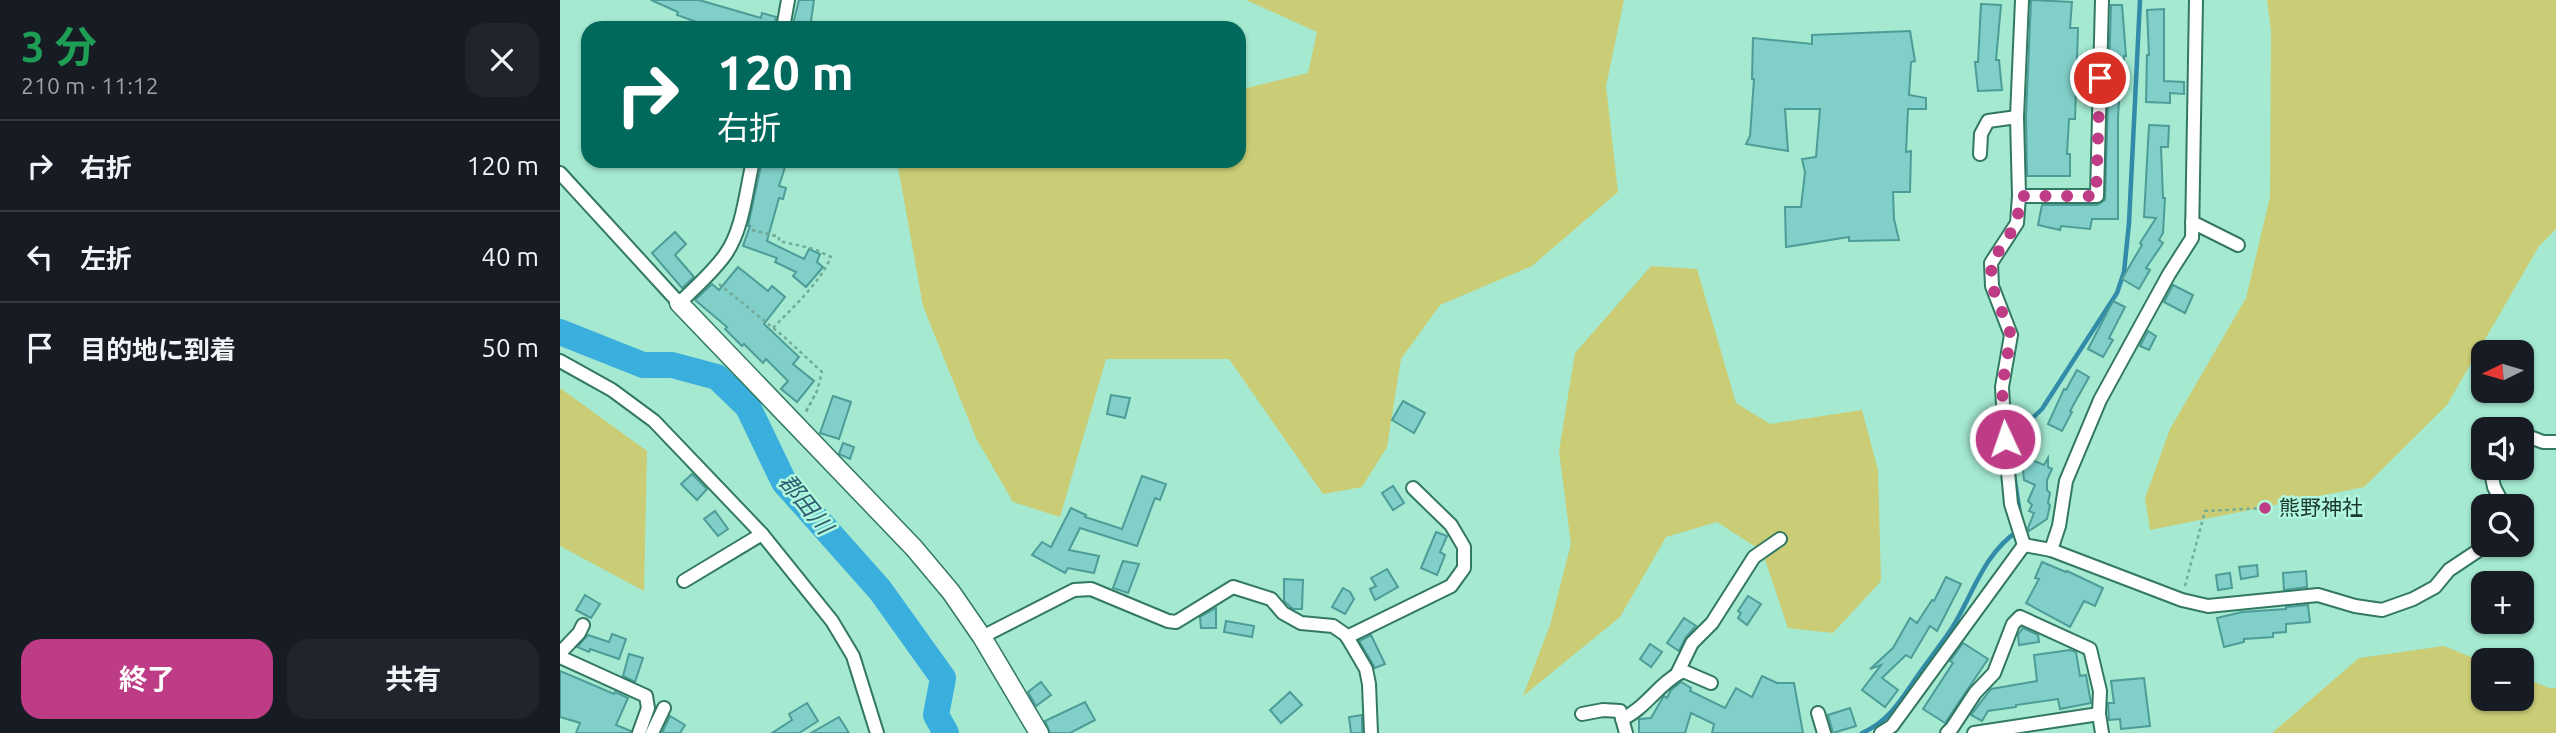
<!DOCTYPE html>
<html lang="ja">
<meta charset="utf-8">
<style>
body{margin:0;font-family:Ubuntu,"Noto Sans JP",sans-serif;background:#20242c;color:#f1f3f6;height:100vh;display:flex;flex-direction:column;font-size:26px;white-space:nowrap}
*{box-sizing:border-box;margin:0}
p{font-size:23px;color:#9ea1a6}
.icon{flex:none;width:38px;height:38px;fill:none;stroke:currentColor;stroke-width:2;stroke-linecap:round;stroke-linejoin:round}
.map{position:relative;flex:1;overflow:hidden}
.panel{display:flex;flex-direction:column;background:#171b24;width:560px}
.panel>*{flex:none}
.guide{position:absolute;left:21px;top:21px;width:665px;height:147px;border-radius:21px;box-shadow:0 2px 5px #0004;background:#00695c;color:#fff;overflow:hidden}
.needle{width:46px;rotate:265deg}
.tools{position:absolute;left:1911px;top:340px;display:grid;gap:14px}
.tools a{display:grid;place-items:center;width:63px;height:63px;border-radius:14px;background:#171b24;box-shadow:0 2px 5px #0004;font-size:35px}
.pin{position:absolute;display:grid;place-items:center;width:60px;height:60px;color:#fff;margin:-30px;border:4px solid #fff;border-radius:50%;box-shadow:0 2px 7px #0007}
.me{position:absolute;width:77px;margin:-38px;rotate:357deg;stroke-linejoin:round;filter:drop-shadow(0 0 5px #0008)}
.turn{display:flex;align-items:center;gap:24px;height:147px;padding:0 21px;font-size:32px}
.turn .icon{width:91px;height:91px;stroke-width:2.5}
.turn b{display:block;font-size:49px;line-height:60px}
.round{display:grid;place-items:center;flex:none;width:74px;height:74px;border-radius:21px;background:#20242c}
.overview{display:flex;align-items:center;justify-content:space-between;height:119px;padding:0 21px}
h1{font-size:42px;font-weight:700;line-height:52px;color:#1e9e55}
.button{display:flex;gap:14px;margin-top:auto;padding:14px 21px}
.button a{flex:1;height:80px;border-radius:21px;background:#be3c85;color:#fff;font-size:28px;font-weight:700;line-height:80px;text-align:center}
.button a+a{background:#20242c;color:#f1f3f6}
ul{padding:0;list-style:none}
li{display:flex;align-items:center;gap:21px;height:91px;padding:0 21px;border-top:2px solid #363941}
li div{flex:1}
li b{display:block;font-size:26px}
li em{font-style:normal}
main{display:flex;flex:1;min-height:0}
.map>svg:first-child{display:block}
.green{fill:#cbcd76}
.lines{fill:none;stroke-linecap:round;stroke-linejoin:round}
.stream{stroke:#318ba9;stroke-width:4.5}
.river{stroke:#3aaedd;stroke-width:26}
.building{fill:#80cfc9;stroke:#4c9c97;stroke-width:2}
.street-casing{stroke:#327862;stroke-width:16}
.secondary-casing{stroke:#327862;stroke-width:21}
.path{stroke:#74ab97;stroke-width:2.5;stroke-dasharray:3.5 3.5;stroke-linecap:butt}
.street{stroke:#fff;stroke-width:12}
.secondary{stroke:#fff;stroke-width:18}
.route{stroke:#be3c85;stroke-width:12;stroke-dasharray:0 21.6}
.poi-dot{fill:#be3c85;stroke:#b0f7dd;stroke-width:2.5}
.labels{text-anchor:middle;stroke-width:5;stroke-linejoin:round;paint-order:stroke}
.poi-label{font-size:21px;fill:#1c382f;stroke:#b0f7dd;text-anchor:start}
.water-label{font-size:23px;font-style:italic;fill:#2d5b6f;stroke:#b0f7dd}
</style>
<main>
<section class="panel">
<div class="overview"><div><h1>3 分</h1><p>210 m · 11:12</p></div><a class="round"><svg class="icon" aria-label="close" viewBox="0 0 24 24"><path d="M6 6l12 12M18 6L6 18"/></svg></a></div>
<ul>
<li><svg class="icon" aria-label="right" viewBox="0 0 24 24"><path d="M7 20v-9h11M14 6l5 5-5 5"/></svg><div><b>右折</b></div><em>120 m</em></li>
<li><svg class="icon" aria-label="left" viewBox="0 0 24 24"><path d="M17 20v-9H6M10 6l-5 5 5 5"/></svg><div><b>左折</b></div><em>40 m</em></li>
<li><svg class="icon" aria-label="arrive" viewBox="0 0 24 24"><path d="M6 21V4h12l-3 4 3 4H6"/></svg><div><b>目的地に到着</b></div><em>50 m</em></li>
</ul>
<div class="button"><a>終了</a><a>共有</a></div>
</section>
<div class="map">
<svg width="1996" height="733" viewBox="0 0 1996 733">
<rect width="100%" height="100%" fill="#a4e9d0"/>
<!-- green -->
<g class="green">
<polygon points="686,0 1064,0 1046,86 1058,192 972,266 880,305 841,359 827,447 802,487 763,494 669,359 546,359 500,517 453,502 416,438 363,306 337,161 679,161 679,90 748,73 757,32"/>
<polygon points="1707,0 1996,0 1996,229 1979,246 1887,405 1804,487 1590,530 1585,498 1610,429 1686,298 1710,197 1711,31"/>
<polygon points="1091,266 1137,269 1176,403 1210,424 1302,410 1318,470 1321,581 1273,633 1228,628 1202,551 1157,522 1106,537 1060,617 963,696 990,625 1011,544 999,451 1015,353"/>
<polygon points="0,388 87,451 84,591 0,546"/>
<polygon points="1884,646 1923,662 1923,698 1962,698 1962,677 1989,688 1996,688 1996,733 1712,733 1799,658"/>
</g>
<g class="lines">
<!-- stream -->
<g class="stream">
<polyline points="1450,445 1449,441 1482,409 1557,293 1564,272 1569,223 1580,0"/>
<polyline points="1454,474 1460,514"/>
<path d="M1302,733C1327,722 1339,703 1354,681C1366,663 1380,646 1392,628C1413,594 1424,553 1458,531"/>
</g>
<!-- river -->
<polyline class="river" points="0,332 83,365 112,365 157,377 188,407 224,482 320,590 383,678 376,715 386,733"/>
</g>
<!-- building -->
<g class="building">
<polygon points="91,0 139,0 201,18 202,13 216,17 214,28 153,28 117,15 118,12"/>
<polygon points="239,0 254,0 250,28 232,28"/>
<polygon points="1471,0 1512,2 1510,28 1518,28 1515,119 1509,119 1507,154 1510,154 1510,176 1467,176 1466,117"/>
<polygon points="1421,4 1441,5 1436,60 1439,60 1442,90 1418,91 1415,62 1418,62"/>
<polygon points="1551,5 1562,5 1566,56 1564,56 1564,86 1560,86 1558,117 1558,219 1532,219 1530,229 1501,226 1500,230 1478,225 1482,205 1537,205 1545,200"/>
<polygon points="1604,9 1604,81 1624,82 1624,94 1610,93 1610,103 1586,102 1587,55 1589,55 1587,10"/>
<polygon points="1350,31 1355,61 1351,62 1349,95 1366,98 1366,109 1348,109 1346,152 1351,151 1350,192 1333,192 1334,219 1339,240 1289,241 1289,237 1226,247 1225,207 1241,207 1245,172 1242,159 1256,157 1260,109 1225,109 1228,151 1186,144 1190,136 1194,79 1192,79 1193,38 1252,44 1252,35"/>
<polygon points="1589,125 1609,126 1608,147 1601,147 1603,198 1605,198 1603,233 1599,240 1603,243 1586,268 1590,270 1579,289 1562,279 1582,245 1580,243 1596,218 1584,217"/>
<polygon points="202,161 227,161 219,186 226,188 223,199 219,198 207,241 244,259 249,249 260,254 257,262 263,267 246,287 233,276 236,272 215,262 217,258 183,246 190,226 188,226"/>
<polygon points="115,232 126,244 115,255 134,277 122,288 92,253"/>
<polygon points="178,267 208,291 212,286 225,297 204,324 239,357 233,364 254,381 237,402 221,389 228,381 206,359 203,363 184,344 182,346 165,329 167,327 135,300 152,284 159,290"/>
<polygon points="1613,285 1633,295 1625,313 1604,302"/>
<polygon points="1553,301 1565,307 1549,338 1553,340 1543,357 1528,349"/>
<polygon points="1588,331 1596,336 1589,350 1580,346"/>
<polygon points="1517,370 1529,377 1510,411 1512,412 1502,431 1488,424 1504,389 1506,390"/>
<polygon points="551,395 570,398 565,418 547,414"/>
<polygon points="273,396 291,402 279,439 260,433"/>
<polygon points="843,401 865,413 854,433 832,420"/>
<polygon points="283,443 294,447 290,459 279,454"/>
<polygon points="1462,456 1484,465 1488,458 1488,467 1492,469 1487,480 1487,490 1490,493 1488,503 1490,505 1487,519 1469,531 1468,528 1474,513 1469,511 1472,505 1468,501 1475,485 1464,480 1463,470 1457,467"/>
<polygon points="132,474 147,489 137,500 121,484"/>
<polygon points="582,476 606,484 600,500 595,498 577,546 520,528 509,550 539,556 534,573 508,568 505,573 472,555 482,542 491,547 511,508 526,515 525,517 562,529"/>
<polygon points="833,486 844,503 833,510 822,493"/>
<polygon points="155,511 168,529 158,536 144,519"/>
<polygon points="876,532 887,536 880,552 885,555 877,575 861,568"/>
<polygon points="563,561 579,564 568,593 553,588"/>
<polygon points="1482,562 1506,572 1507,571 1543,588 1535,606 1524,601 1510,627 1466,603 1479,579 1475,578"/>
<polygon points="1697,565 1698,576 1681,579 1679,567"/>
<polygon points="827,569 838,587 815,600 810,589 816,586 811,578"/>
<polygon points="1746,571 1747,587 1724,590 1723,573"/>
<polygon points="1670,573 1672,588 1658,590 1656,575"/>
<polygon points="1386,577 1401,584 1377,631 1370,626 1351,658 1346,655 1322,678 1338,690 1325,707 1302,690 1321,665 1310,669 1333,648 1350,618 1357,623 1372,600 1374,601"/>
<polygon points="724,579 743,580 742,609 733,609 724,601"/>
<polygon points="783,588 790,592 794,599 785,614 772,607"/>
<polygon points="25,595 40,604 31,618 16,610"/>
<polygon points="1188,596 1201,604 1187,625 1178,618 1181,613 1178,611"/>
<polygon points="1748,605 1750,622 1726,624 1726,632 1713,633 1713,637 1684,639 1684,642 1664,647 1657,618 1682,612 1726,609 1726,607"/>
<polygon points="656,608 656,628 641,628 640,617"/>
<polygon points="1124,618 1136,626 1126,637 1119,651 1107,643"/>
<polygon points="666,621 694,626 692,637 664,632"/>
<polygon points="1463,628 1478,635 1479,642 1459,645 1458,635"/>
<polygon points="52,634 66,639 59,659 30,649 29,652 17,647 28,635 49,642"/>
<polygon points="811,635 825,664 815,668 799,641"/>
<polygon points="1403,643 1428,659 1385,723 1363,709 1393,663 1390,661"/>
<polygon points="1090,644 1102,652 1091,667 1080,659"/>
<polygon points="1510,650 1516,652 1520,676 1526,675 1531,703 1500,709 1498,699 1456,705 1456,707 1428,711 1422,721 1411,715 1431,689 1477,681 1474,655"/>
<polygon points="69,654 83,658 75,682 63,676"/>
<polygon points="0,671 54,694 55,692 68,698 56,725 71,731 70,733 16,733 20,723 0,717"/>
<polygon points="1202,676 1217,683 1234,683 1243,733 1152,733 1154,724 1131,713 1125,733 1079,733 1079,719 1091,718 1102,699 1104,696 1107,698 1111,690 1121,682 1131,688 1130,691 1165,708 1176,688 1192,697"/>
<polygon points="1584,678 1590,726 1561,729 1560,719 1549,720 1548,703 1554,703 1551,681"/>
<polygon points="481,682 491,695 476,706 468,692"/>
<polygon points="730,692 742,705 721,723 710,710"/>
<polygon points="525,702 535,720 510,733 490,733 485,721"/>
<polygon points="247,703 258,721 239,733 212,733 232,720 229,714"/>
<polygon points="1290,708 1296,726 1273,733 1268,715"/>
<polygon points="802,715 802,733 791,733 789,717"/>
<polygon points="110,716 125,725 120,733 102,733"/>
<polygon points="279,717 289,733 251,733"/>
</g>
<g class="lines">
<!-- street casing -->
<g class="street-casing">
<g id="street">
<polyline points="1462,0 1457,117 1459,196 1457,223 1431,263 1432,286 1451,335 1442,387 1445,440 1451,504 1464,545"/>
<polyline points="223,28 228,0"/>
<polyline points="1420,154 1421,134 1428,121 1457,117"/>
<path d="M0,173L119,303C135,288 152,273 165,255C183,230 186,191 193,161"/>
<polyline points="1459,196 1537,196 1542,0"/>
<polyline points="1632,222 1678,245"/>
<polyline points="0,361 52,390 94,421 202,534 272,621 293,656 317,733"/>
<polyline points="1962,434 1983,442 1996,442"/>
<polyline points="1930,467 1934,487 1944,506"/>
<polyline points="1464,545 1491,550 1622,600 1648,606 1758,595 1795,606 1822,610 1853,599 1875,587 1889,570 1928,544"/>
<polyline points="1491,550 1499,526 1506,481 1540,400 1609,274 1632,238 1636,0"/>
<polyline points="124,581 202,534"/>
<polyline points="422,637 514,590 531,589 608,621 616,622 673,587 711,599 723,613 741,623 773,626 786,635 806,669 809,684 811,733"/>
<polyline points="787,637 891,586 904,568 904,547 891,525 853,488"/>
<polyline points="0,653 19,633 23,625"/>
<polyline points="0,657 86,696 88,708 79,733"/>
<polyline points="1117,674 1132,643 1152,623 1194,557 1220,539"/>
<polyline points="1258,713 1264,733"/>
<polyline points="1022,714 1043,710 1060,711 1066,733"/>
<path d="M1062,719C1085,709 1099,683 1123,671L1151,683"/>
<polyline points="92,733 104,708"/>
<polyline points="1321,733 1332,726 1464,545"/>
<polyline points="1387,733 1392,728 1415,693 1434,673 1453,624 1460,617 1530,649 1540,691 1539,714 1542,733"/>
<polyline points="1414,733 1539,714"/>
</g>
</g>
<!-- secondary casing -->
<g class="secondary-casing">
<polyline id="secondary" points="119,303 354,548 391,592 422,637 479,733"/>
</g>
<!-- path -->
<g class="path">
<path d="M192,230L219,237V241L254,249L271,257C259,284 233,307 213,328"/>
<polyline points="192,230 217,236"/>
<polyline points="159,284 223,336 262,372 257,391 246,412"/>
<polyline points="246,411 257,391"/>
<polyline points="1625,586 1645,511 1705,508"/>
</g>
<!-- street -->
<use href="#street" class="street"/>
<!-- secondary -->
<use href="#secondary" class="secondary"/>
</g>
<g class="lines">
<!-- route -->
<polyline class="route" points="1445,439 1442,387 1451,335 1432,286 1431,263 1457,223 1460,196 1536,196 1540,78"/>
</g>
<!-- markers -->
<circle class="poi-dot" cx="1705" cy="508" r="7"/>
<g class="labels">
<!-- poi labels -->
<g class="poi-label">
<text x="1719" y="515">熊野神社</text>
</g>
<!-- water labels -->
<g class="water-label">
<text transform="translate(246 504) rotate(51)" y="8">郡田川</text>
</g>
</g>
</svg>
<div class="tools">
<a><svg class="needle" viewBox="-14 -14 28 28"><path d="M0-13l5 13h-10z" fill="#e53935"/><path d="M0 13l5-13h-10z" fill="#9ea1a6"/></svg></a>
<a><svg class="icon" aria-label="sound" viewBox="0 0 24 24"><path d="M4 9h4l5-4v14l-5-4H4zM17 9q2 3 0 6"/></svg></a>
<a><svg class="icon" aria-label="search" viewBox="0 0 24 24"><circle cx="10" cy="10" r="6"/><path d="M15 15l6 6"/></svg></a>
<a>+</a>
<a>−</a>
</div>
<div class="pin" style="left:1540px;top:78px;background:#d93025"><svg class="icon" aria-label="arrive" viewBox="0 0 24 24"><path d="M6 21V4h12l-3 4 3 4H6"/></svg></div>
<svg class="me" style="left:1445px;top:439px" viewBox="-20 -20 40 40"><circle r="17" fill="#be3c85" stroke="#fff" stroke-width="3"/><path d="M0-11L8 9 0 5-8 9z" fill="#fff"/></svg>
<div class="guide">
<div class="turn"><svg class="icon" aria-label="right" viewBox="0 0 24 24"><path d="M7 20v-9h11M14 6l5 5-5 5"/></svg><div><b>120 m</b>右折</div></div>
</div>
</div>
</main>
